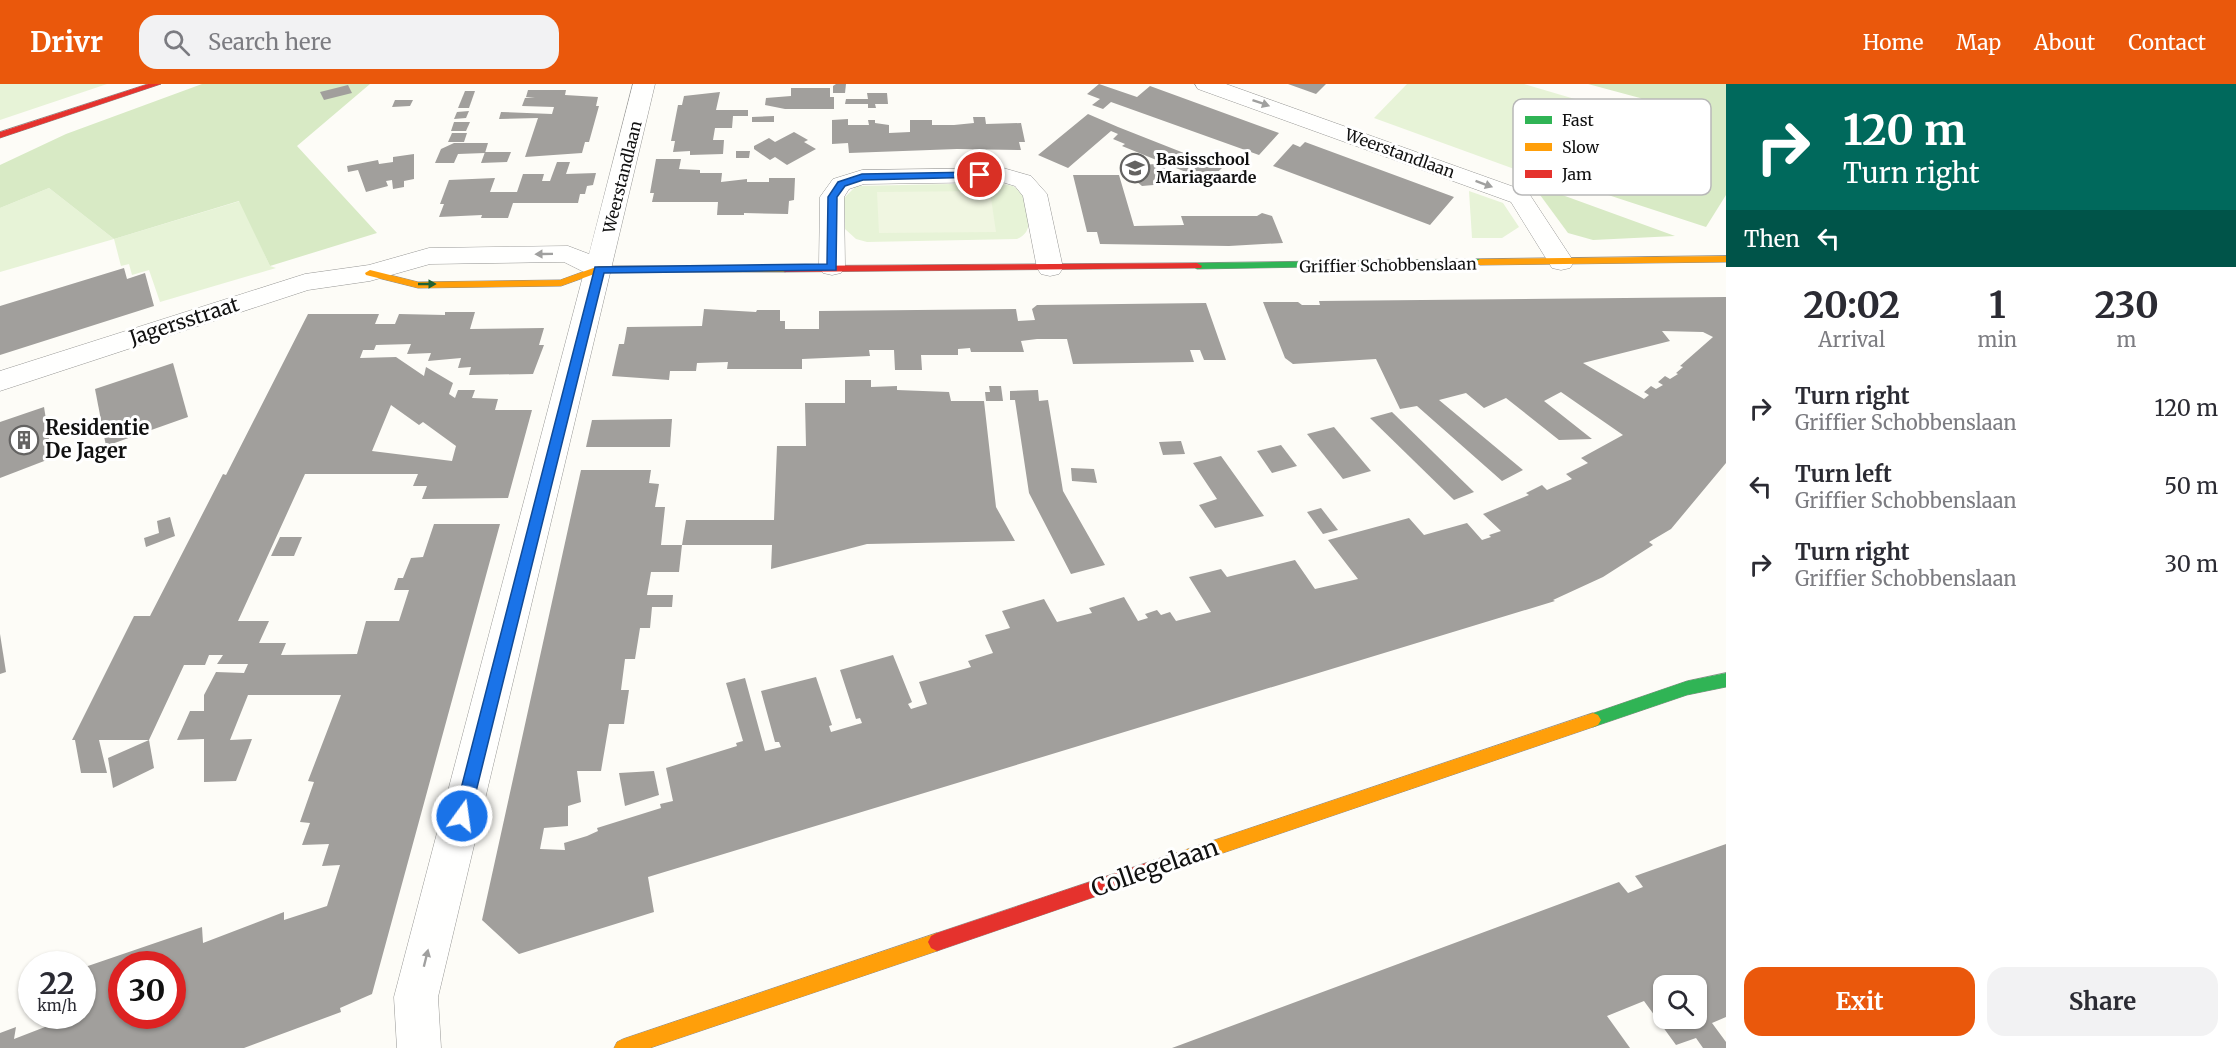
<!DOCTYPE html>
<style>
body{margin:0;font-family:Merriweather,serif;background:#f2f2f3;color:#2b2b33;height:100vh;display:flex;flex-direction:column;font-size:22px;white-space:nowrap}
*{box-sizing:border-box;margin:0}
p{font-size:20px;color:#7c7c81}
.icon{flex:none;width:33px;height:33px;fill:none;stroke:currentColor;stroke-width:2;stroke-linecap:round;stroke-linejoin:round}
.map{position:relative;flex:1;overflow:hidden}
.side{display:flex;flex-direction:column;background:#fff;width:510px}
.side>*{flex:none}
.banner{background:#00695c;color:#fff;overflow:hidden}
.fabs{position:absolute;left:1653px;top:891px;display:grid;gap:12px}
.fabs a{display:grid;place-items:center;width:54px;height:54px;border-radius:12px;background:#fff;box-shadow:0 2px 4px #0004;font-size:30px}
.speed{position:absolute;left:18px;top:867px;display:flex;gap:12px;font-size:30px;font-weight:700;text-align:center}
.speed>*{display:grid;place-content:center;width:78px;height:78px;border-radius:50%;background:#fff;box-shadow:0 2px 4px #0004;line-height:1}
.speed small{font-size:15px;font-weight:400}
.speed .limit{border:9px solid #d22;background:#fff;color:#111}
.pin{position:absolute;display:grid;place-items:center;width:51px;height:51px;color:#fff;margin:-26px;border:3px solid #fff;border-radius:50%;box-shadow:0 2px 6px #0007}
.me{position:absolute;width:66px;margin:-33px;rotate:14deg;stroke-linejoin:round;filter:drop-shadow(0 0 4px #0008)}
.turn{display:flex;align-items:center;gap:21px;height:126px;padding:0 18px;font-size:27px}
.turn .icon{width:78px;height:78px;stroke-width:2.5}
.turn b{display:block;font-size:42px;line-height:51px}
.then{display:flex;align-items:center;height:57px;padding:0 18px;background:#0003;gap:12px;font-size:22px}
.eta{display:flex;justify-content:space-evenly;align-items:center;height:102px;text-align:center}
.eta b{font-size:36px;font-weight:700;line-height:42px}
.button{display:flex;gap:12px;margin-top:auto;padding:12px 18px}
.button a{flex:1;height:69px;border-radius:18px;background:#ea580c;color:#fff;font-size:24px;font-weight:700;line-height:69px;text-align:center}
.button a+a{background:#f2f2f3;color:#2b2b33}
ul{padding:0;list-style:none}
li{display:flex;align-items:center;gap:18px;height:78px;padding:0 18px}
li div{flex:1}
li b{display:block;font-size:22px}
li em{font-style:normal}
header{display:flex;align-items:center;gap:36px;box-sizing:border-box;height:84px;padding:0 30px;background:#ea580c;color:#fff}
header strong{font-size:28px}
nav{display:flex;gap:33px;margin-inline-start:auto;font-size:21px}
.search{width:420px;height:54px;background:#f2f2f3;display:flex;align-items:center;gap:15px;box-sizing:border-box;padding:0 21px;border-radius:18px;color:#7c7c81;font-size:22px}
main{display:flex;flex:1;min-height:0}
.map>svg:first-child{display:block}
.green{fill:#e7f3d7}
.forest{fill:#d8eac5}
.pitch{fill:#f0f6e1}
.building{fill:#a19f9c;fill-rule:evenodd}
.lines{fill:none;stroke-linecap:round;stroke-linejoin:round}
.street-casing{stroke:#979795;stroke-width:1}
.fast-casing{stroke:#8e8d8b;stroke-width:1}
.slow-casing{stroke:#8e8d8b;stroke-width:1}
.jam-casing{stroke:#8e8d8b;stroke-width:1}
.street{fill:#fffffe;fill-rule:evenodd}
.fast{fill:#30b455;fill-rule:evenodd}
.slow{fill:#ff9f0a;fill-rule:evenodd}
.jam{fill:#e5322d;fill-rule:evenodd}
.oneway{fill:#a0a09f}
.oneway2{fill:#206233}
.route{fill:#1a73e8;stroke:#114b97;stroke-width:1.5}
.labels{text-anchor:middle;stroke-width:6;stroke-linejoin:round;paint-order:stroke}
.far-street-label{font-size:16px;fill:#111;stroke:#fff}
.far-poi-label{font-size:16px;font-weight:bold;fill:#111;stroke:#fff;text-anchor:start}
.street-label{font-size:20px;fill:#111;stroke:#fff}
.poi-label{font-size:20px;font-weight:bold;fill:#111;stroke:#fff;text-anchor:start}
.near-street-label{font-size:24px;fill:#111;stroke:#fff}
.key{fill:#fff;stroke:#b8b8b8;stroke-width:1.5}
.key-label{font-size:16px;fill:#111}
</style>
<header>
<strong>Drivr</strong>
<div class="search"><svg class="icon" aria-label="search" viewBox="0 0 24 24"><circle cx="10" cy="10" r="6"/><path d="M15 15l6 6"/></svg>Search here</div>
<nav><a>Home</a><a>Map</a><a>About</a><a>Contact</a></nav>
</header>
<main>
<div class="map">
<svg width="1726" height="964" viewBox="0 0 1726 964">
<rect width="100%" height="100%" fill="#fdfcf7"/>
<!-- green -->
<g class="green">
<polygon points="0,0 107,0 0,36"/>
<polygon points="1407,0 1524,0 1683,47 1654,81 1592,101 1553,99 1374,34"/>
<path d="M998,99L1013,102L1023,109C1026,125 1037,147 1017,155L867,158L856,155L845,145L844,114L856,102Z"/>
<polygon points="49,104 114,155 240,117 270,182 276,184 160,218 149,186 132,191 129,180 121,182 114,155 0,188 0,124"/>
<polygon points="1469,107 1503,119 1519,143 1502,154 1472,154"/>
</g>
<!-- forest -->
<g class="forest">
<polygon points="202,0 370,0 297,62 377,149 270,182 239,117 114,155 49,104 0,124 0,81 66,50"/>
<polygon points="1588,0 1726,0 1726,111 1706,143 1599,108 1686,41 1640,14"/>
<polygon points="1532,100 1675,152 1593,156 1568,149"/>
</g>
<!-- pitch -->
<polygon class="pitch" points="990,107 996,148 879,149 877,108"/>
<!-- building -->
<g class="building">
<polygon points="836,0 846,0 845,9 833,9 833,2"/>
<polygon points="1099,0 1137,13 1150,2 1279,49 1259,71 1111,18 1103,25 1092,21 1100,15 1087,10"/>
<polygon points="1288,0 1326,0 1316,10"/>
<polygon points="348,1 352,9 324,16 320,8"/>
<polygon points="791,4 830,4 830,13 834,13 834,25 785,25 765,21 766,14 791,12"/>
<polygon points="528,6 566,6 565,11 598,13 596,22 599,22 589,58 585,58 582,69 525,73 538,34 499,35 501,28 552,30 554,23 522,22 525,14 535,13 526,13"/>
<polygon points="465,7 475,7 469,24 458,24"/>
<polygon points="720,8 716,26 748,26 748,32 733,32 732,44 715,44 713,56 724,56 723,70 690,71 690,67 673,68 675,57 671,57 678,21 682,21 684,12"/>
<polygon points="867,9 887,9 888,20 875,20 876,24 868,24 868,20 845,20 846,15 868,15"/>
<polygon points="395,16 413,16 410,22 392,23"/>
<polygon points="469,27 466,34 454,35 457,28"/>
<polygon points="1088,30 1118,43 1222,84 1208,97 1122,62 1125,60 1113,55 1118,50 1111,47 1068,84 1038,71"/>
<polygon points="774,32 774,38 752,38 752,33"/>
<polygon points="973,33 985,33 986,40 1021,39 1025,58 1019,58 1021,66 957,65 849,69 848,59 832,60 832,36 848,35 848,41 869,41 868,36 875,36 875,39 889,41 889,49 910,48 910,36 932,36 932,41 954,41 974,39"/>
<polygon points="454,38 470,38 466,47 451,47"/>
<polygon points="794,48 808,56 804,58 816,65 787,81 775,73 770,76 754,65 754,62 769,54 775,58"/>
<polygon points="452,49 467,49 464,58 448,58"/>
<polygon points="1305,58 1454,113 1430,141 1273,82 1293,60 1300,63"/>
<polygon points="454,59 488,59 485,69 458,70 454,79 435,79 441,65"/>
<polygon points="736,67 750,67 749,74 736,74"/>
<polygon points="485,68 511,68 507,78 481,79"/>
<polygon points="414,70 414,95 404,97 404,103 393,105 392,96 386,97 388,102 366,108 358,86 348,88 347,82 378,76 379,80 393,78 393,73"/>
<polygon points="656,75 681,75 679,85 700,86 700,89 722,89 721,98 747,95 747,98 769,98 769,94 795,94 794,116 789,117 788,130 744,129 744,131 717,131 718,118 652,118 654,109 650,109"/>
<polygon points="557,78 570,78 566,90 596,89 593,101 587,102 585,110 580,110 578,119 513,119 508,134 481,134 482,131 439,133 444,120 440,120 449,96 495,94 490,108 517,108 523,90 544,90 542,97 550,97"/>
<polygon points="1158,80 1172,89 1165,100 1142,102 1129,91 1137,81"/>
<polygon points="1073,91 1119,91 1134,142 1184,141 1181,132 1257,132 1262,129 1272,132 1283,159 1229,162 1100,160 1097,148 1087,148"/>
<polygon points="124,184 127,195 145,189 154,222 0,271 0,222"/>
<path d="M1726,213V379L1671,445L1649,458L1653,461L1603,493L1553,516L1555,517L648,793L654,828L519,870L482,836L581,386H651L649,399L659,400L655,423H665L661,461H682L679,488H651L647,511H673L672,523H652L650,544H640L635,575H625L621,606H629L624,640H609L601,687H577L581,718L568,722V742L544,744L540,765L565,766L564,759L587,752L598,747L597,744L661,724L660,720L673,717L666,684L737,662L736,659L743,657L726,599L745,594L765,667L781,663L779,658H775L761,607L816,593L832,641L829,642L831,648L862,639L860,634L856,635L840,586L893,571L912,618L908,620L911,625L927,620L919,598L971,583L968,577L993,569L985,551L1010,544L1002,527L1044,515L1057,538L1092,529L1089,524L1124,513L1138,537L1148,534L1145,530L1157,526L1161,531L1170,528L1176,537L1211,528L1189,493L1221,485L1227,493L1295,476L1315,505L1358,495L1328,456L1409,434L1424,451L1467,439L1482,456L1491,453L1489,451L1501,447L1483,430L1529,411L1526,409L1542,401L1547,406L1572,395L1566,390L1588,379L1581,374L1623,351L1561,308L1544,317L1592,355L1559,356L1506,314L1484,324L1466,309L1439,316L1523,386L1502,397L1417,322L1400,325L1376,275L1293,280L1285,274L1263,218H1298L1302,221H1320L1319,217ZM1662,247L1703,248L1713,253L1680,282L1683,283L1676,289L1678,290L1670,295L1665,292L1658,298L1663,301L1656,305L1651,302L1644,308L1649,311L1644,315L1583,279L1670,257Z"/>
<polygon points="1206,219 1226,276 1204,276 1200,266 1190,266 1194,278 1073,280 1067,255 1037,255 1021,257 1024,268 971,268 970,264 958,265 958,271 921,271 922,286 895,286 894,266 869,266 870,272 802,275 802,285 727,285 728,278 697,279 696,287 670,287 669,296 612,292 619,260 624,260 627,243 702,242 704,225 756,228 757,226 780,226 780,237 785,237 785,245 819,245 819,227 1016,225 1018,237 1035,236 1032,225 1037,221"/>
<path d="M445,228H475L470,245L544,244L539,261H544L533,290L469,291L471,283L458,284L461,274L428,277L431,269L407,270L411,260L376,261L374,266H363L360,274L396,273L424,292L426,283L453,299L449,310L455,314L458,306H475L472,314L498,315L495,326H532L508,414L422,415L427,402H413L418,390H305L238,537H269L259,559H286L281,571L357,570L366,537H399L409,506H394L398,494H403L411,474L423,473L434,440H500L372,910L340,924L341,928L244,964H0V949L16,943L14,955L45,943L46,932H82V884L202,843L203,859L284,828V836L327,822L340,781L322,782L329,760L302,761L310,739L300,738L314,698L308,697L341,611H248L230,656L252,655L236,697L204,698V655L177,656L190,627H204V611L216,588L244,589L248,580H217L223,571H209L205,581H184L149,656H99L107,689H81L75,656H72L134,532H150L223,390L226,391L308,230H379L375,240H395L399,230L445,231ZM391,321L419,341L423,338L456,362L452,377L372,367ZM122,880H172V932H122Z"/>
<polygon points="173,279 188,333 106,362 95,305"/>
<polygon points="845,296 871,296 871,303 897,302 897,306 949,308 951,317 984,317 996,423 1015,457 867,460 771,485 772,461 682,461 686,436 774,436 777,362 806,362 805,319 845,319"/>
<polygon points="989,302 1001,302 1003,317 986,317 985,308 990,308"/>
<polygon points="1038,306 1039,317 1048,316 1063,407 1105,481 1071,490 1029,409 1015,316 1010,316 1010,307"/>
<polygon points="44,323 52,374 0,394 0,338"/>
<polygon points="1392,328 1474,408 1454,416 1370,334"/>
<polygon points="672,335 670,363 586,363 592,336"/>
<polygon points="1334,343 1371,387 1343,395 1307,350"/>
<polygon points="1181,357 1185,370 1163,371 1159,358"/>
<polygon points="1281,361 1297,382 1272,389 1257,367"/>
<polygon points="1221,372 1264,432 1215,444 1199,421 1217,415 1193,379"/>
<polygon points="1071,384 1094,385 1097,399 1072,397"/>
<polygon points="1321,424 1338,446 1323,450 1307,428"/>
<polygon points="170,433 175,452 146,463 144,454 159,449 157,437"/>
<polygon points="280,453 302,453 294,472 271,472"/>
<polygon points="0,550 6,588 0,590"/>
<polygon points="149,656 154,684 113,704 108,674"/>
<polygon points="654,687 659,711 625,722 619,689"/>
<path d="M1726,760V933L1712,939L1726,958V964H1703L1696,954L1676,961L1644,917L1607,932L1630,964H1172L1619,798L1628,809L1643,803L1635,792ZM1664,902H1696V934H1664Z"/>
</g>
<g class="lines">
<!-- street casing -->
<g class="street-casing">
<g id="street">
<polygon points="633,0 655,0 438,913 441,964 397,964 394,913 584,188 564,178 430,180 370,197 308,206 0,307 0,287 305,190 369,181 429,164 568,162 589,170"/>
<polygon points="1195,0 1226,0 1528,108 1574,178 1570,184 1561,186 1552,184 1511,118 1198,5"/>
<polygon points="1003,84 1031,92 1047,110 1063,184 1059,190 1050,192 1041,190 1037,184 1023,112 1015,102 1002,98 864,100 849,105 844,113 845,183 841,189 832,191 823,189 819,183 820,113 833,95 862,86"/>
</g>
</g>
<!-- fast casing -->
<g class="fast-casing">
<g id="fast">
<polygon points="1480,175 1485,178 1484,180 1197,185 1192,182 1197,179"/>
<polygon points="1726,589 1726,603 1687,611 1593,643 1588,641 1585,636 1588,631 1687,597"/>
</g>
</g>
<!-- slow casing -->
<g class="slow-casing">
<g id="slow">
<polygon points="1726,172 1726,178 1480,181 1475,178 1480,175"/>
<polygon points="599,182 785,182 790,185 785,188 600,188 561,202 418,204 366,191 365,189 370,186 418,198 560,196"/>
<polygon points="1593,629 1598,631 1601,636 1598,641 1593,643 1170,787 1164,785 1162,779 1164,773 1170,771"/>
<polygon points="937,849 943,852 946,858 943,864 937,867 650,964 614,964 617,958 623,955"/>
</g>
</g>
<!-- jam casing -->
<g class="jam-casing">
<g id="jam">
<polygon points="148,0 161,0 0,54 0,48"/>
<polygon points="1197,179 1202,182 1201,184 785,188 780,185 785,182"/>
<polygon points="1170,771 1176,773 1178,779 1176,785 1170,787 937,867 931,864 928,858 931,852 937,849"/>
</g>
</g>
<!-- street -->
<use href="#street" class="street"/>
<!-- fast -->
<use href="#fast" class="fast"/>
<!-- slow -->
<use href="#slow" class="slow"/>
<!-- jam -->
<use href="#jam" class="jam"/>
</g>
<!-- one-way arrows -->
<defs><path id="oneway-solid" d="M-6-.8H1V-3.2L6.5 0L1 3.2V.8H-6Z" transform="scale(1.5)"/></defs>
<g class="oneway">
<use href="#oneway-solid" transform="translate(1261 19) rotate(19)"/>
<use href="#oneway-solid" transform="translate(1484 100) rotate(20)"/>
<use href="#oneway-solid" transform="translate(544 170) rotate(179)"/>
<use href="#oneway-solid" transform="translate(426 874) rotate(-76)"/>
</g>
<use class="oneway2" href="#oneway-solid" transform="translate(427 200)"/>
<!-- route -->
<polygon class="route" points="980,88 984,91 983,93 863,96 845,102 837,113 836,186 604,189 470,732 468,737 462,740 456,737 454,732 595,183 827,180 828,113 838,98 862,90"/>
<!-- icons -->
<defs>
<g id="school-ring" transform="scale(1.5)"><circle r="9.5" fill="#fff" stroke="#646362" stroke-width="1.5"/><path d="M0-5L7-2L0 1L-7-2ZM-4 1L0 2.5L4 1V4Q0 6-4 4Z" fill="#646362"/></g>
<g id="building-ring" transform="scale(1.5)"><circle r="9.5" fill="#fff" stroke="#646362" stroke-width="1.5"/><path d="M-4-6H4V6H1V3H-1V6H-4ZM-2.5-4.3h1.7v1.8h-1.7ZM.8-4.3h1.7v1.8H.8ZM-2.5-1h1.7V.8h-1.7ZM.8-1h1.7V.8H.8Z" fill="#646362"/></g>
</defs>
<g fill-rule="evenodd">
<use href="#school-ring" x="1135" y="84"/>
<use href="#building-ring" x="24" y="356"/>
</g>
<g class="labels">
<!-- far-street labels -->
<g class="far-street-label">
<text transform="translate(1400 69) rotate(20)" y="6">Weerstandlaan</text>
<text transform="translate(622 93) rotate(-76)" y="6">Weerstandlaan</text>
<text transform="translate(1388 181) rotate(-1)" y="6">Griffier Schobbenslaan</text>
</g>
<!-- far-poi labels -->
<g class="far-poi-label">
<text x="1156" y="81">Basisschool<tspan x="1156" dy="18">Mariagaarde</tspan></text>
</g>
<!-- street labels -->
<g class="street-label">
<text transform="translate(184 237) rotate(-18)" y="7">Jagersstraat</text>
</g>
<!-- poi labels -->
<g class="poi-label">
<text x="45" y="351">Residentie<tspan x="45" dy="23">De Jager</tspan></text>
</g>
<!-- near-street labels -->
<g class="near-street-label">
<text transform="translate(1155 784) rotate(-19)" y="8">Collegelaan</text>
</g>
</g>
<!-- legend -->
<rect x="1513" y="15" width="198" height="96" rx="9" class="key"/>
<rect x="1525" y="32" width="27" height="8" fill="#30b455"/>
<rect x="1525" y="59" width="27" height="8" fill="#ff9f0a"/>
<rect x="1525" y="86" width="27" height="8" fill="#e5322d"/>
<g class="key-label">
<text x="1562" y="42">Fast</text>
<text x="1562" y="69">Slow</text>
<text x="1562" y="96">Jam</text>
</g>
</svg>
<div class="fabs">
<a><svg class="icon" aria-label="search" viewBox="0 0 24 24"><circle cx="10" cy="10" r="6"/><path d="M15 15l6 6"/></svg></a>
</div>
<div class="speed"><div>22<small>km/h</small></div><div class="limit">30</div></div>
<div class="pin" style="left:980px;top:91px;background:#d93025"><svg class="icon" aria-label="arrive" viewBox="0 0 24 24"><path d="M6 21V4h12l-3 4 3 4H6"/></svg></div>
<svg class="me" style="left:462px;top:732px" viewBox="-20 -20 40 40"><circle r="17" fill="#1a73e8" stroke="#fff" stroke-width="3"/><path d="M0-11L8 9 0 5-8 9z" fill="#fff"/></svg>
</div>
<section class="side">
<div class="banner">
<div class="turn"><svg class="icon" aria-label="right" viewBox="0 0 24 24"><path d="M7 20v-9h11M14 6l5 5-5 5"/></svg><div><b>120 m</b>Turn right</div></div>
<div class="then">Then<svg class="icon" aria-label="left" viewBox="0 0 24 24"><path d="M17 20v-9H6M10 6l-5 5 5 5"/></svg></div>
</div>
<div class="eta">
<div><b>20:02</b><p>Arrival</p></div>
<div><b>1</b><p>min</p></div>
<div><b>230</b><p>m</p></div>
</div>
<ul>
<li><svg class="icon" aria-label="right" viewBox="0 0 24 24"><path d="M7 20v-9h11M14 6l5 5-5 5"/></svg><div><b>Turn right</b><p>Griffier Schobbenslaan</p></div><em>120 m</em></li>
<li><svg class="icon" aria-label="left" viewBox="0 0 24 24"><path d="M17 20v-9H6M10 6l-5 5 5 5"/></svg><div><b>Turn left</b><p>Griffier Schobbenslaan</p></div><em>50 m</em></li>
<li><svg class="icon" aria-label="right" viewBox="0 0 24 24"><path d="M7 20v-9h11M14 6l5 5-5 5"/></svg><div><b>Turn right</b><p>Griffier Schobbenslaan</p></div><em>30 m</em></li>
</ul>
<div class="button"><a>Exit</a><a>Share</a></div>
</section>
</main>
